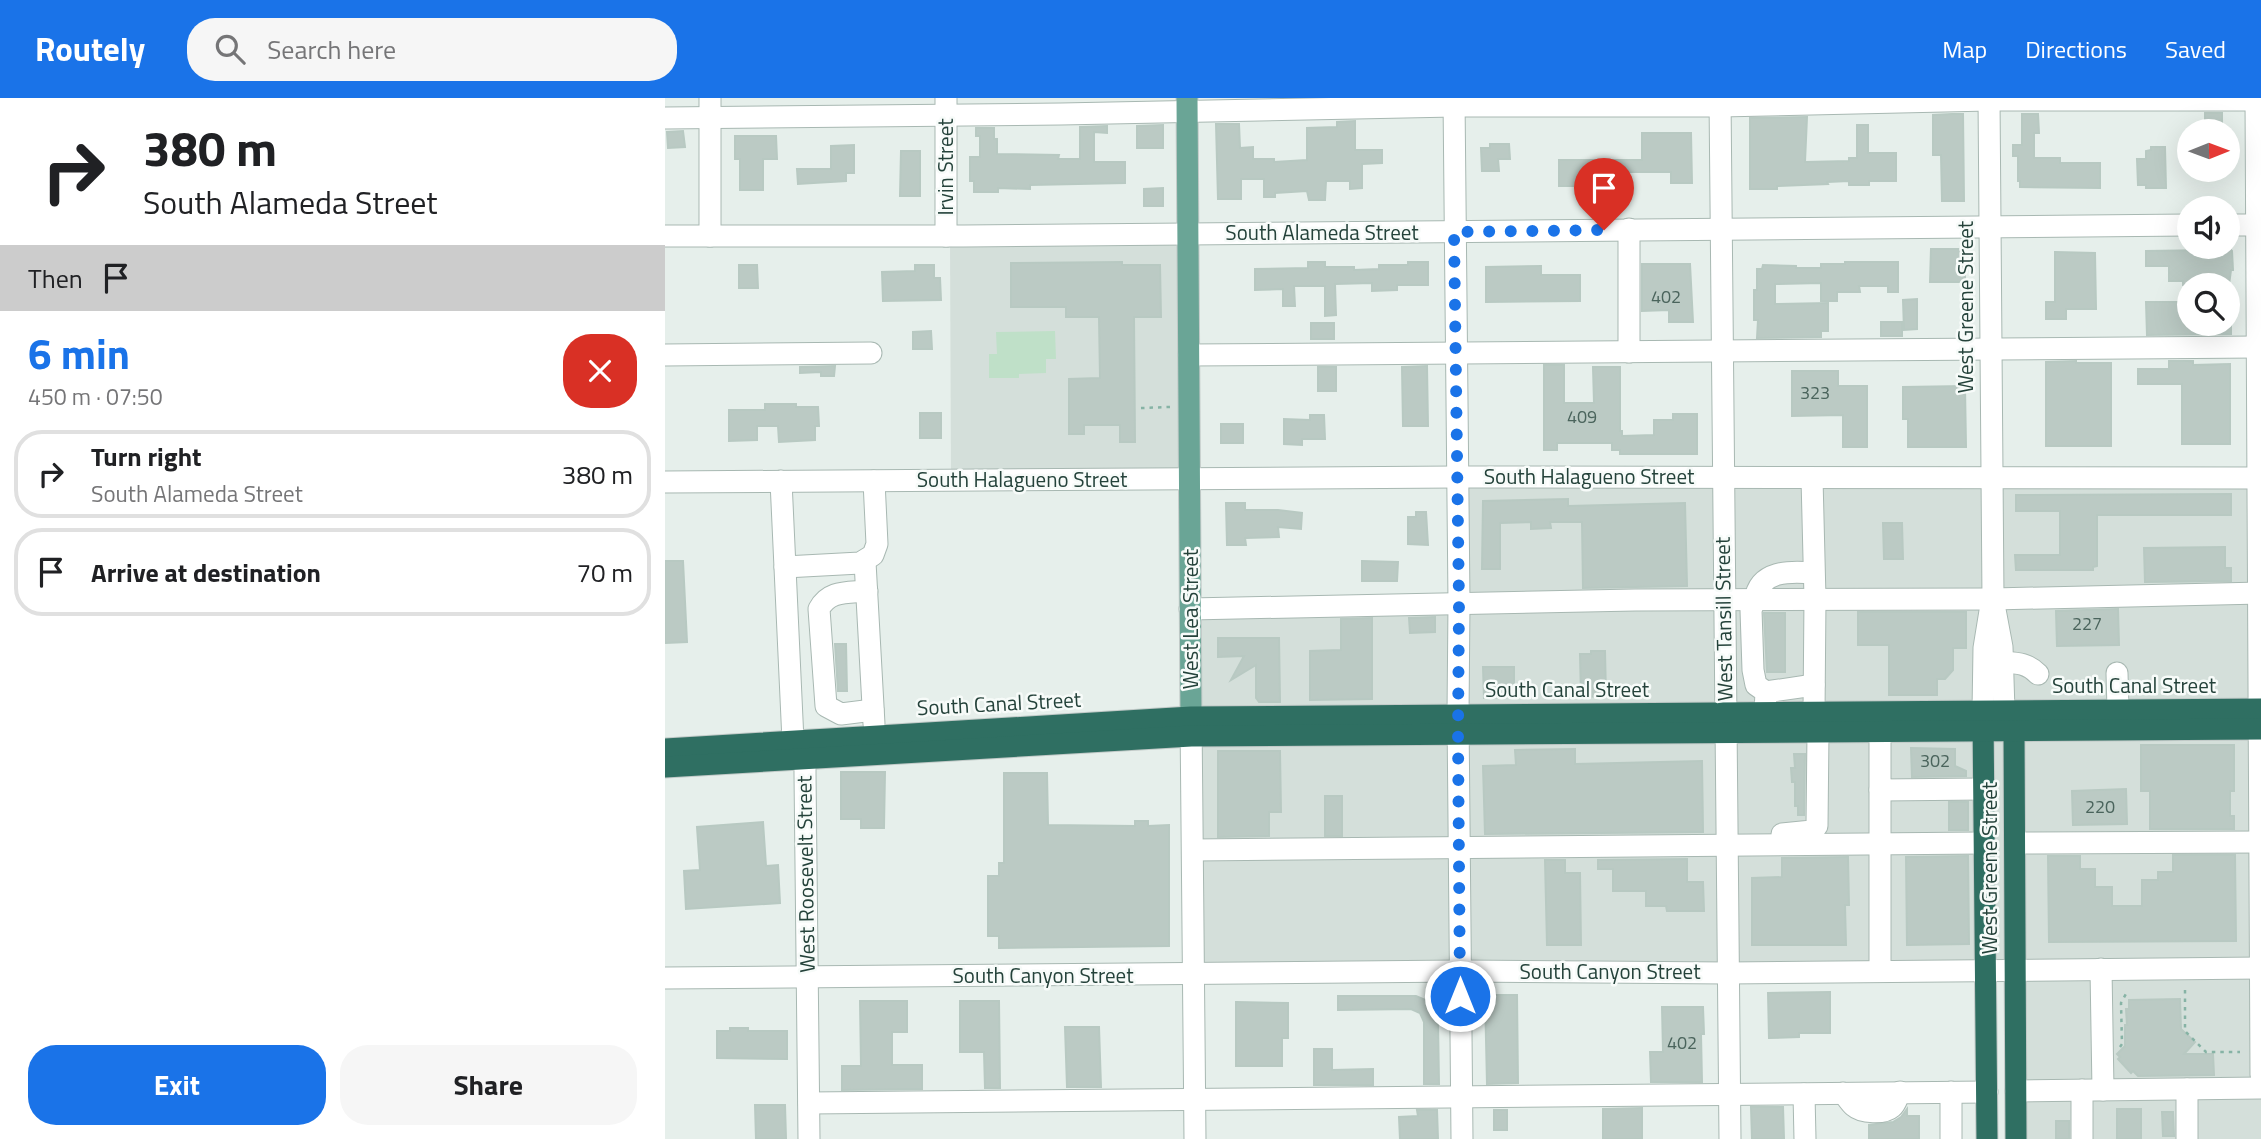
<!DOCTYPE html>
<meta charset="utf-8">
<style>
body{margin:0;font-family:"Titillium Web",sans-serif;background:#f6f6f6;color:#202124;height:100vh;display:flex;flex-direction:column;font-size:26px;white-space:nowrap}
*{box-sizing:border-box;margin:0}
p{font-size:23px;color:#757577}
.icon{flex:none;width:38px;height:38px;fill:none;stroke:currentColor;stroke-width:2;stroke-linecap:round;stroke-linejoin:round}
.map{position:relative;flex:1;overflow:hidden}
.drawer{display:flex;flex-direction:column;background:#fff;width:665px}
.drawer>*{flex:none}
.hud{background:#fff;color:#202124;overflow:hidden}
.needle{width:46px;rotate:89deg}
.tools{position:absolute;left:1512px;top:21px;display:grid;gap:14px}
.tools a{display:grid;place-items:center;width:63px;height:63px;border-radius:50%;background:#fff;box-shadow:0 7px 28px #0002;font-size:35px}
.pin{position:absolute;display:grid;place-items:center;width:60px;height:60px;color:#fff;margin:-72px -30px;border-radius:50% 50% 50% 0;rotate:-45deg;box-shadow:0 0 7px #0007}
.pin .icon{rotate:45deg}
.me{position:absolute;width:77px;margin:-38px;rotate:0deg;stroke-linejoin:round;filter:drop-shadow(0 0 5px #0008)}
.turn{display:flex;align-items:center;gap:24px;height:147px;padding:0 28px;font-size:32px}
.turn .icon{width:91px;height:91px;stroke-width:2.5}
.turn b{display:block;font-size:49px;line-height:60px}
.then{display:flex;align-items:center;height:66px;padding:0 28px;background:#0003;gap:14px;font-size:26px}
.round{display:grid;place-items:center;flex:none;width:74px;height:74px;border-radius:28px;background:#f6f6f6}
.overview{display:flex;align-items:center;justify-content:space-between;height:119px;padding:0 28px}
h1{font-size:42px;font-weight:700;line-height:52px;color:#1a73e8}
.cta{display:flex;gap:14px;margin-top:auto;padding:14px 28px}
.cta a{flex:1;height:80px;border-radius:28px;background:#1a73e8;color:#fff;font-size:28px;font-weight:700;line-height:80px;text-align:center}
.cta a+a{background:#f6f6f6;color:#202124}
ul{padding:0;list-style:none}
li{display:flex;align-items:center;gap:21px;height:88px;margin:0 14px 10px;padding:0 14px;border:4px solid #e0e0e0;border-radius:28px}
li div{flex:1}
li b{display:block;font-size:26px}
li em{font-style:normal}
header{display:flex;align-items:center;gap:42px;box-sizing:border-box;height:98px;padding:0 35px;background:#1a73e8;color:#fff}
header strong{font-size:33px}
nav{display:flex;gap:38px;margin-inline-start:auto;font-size:24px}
.search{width:490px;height:63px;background:#f6f6f6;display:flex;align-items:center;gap:18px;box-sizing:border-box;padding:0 24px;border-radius:28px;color:#757577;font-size:26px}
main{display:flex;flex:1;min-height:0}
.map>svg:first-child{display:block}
.built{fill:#d4dfda}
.green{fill:#bfe0c8}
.building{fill:#bbcac4;stroke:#b8c9c2;stroke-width:2}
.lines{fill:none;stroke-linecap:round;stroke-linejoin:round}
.minor-casing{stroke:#a8b8b2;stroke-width:23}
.major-casing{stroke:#c2cac8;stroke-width:23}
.highway-casing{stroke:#c2cac8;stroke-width:23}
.path{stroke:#86b3a5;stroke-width:2.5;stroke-dasharray:3.5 5;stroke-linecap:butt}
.minor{stroke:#fff;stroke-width:21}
.major{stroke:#6aa596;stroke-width:21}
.highway{stroke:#2f6f62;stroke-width:21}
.route{stroke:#1a73e8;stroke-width:12;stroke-dasharray:0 21.6}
.labels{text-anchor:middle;stroke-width:5;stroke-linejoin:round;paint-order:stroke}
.number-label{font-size:18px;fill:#4a645c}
.street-label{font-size:21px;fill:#24423a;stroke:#f7fbf9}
</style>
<header>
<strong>Routely</strong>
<div class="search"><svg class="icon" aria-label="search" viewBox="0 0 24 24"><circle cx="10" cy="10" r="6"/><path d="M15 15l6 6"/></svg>Search here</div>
<nav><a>Map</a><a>Directions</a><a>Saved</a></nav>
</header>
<main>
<section class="drawer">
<div class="hud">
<div class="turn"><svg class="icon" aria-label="right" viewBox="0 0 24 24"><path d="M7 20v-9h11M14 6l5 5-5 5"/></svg><div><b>380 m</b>South Alameda Street</div></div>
<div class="then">Then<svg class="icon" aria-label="arrive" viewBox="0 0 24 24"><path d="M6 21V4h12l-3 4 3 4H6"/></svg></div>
</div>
<div class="overview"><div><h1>6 min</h1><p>450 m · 07:50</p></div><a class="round" style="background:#d93025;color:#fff"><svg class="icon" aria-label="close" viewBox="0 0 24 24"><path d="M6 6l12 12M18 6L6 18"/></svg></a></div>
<ul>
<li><svg class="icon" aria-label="right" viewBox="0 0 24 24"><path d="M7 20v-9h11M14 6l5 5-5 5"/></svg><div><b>Turn right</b><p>South Alameda Street</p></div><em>380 m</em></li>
<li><svg class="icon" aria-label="arrive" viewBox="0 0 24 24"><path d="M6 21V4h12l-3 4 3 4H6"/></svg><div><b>Arrive at destination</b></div><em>70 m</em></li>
</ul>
<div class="cta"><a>Exit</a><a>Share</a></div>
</section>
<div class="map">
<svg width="1596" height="1041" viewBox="0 0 1596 1041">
<rect width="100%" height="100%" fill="#e6efeb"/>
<!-- built -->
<g class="built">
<polygon points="523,136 525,381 286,382 285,138"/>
<polygon points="792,379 1596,380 1596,1041 1351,1041 1351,872 529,877 525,511 794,505"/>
</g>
<!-- green -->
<polygon class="green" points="390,233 391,261 381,261 381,275 354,276 354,280 324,280 324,256 332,256 331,234"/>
<!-- building -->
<g class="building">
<rect x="1540" y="15" width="17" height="10"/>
<polygon points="1287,16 1298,16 1299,103 1277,103 1276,57 1268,57 1268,17"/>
<polygon points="1357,16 1373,16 1374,35 1369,35 1369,60 1395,60 1395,65 1435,65 1435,90 1355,89 1355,83 1353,83 1353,58 1348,58 1348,47 1357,47"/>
<polygon points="1142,19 1140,64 1184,63 1184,60 1192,60 1192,27 1203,27 1203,55 1231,55 1231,83 1204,83 1204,87 1184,87 1184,83 1162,84 1163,86 1112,88 1112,91 1085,91 1085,20"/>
<polygon points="690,23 690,52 717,52 717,65 697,66 697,90 685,91 685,83 661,83 660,102 644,102 642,93 610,95 610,99 599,99 599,81 576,81 576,101 553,101 551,26 574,26 575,50 588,49 588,61 609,61 609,64 642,62 642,30 672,29 672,24"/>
<polygon points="498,27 498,50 472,50 472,28"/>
<polygon points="442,28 442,35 429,34 429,64 460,64 460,85 365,87 365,91 333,90 333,94 309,94 309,83 305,83 305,59 315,59 315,38 311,38 311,30 329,30 329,41 332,41 332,56 394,57 393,61 415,61 415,29"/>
<polygon points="18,33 20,49 3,50 2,34"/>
<polygon points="977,35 1026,35 1027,85 1006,85 1006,74 957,74 958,88 894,88 894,62 977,62"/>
<polygon points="70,38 111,38 112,61 98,61 98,92 75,92 75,61 70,61"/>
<polygon points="825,46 844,46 845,61 833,61 834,73 817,73 816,50 825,50"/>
<polygon points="189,47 189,75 181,75 181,83 133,86 132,71 166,71 166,48"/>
<polygon points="1486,49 1500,49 1501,90 1481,90 1481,87 1473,87 1472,61 1481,61 1481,53 1486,52"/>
<polygon points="236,53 255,53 255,98 235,98"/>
<polygon points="498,90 498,108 479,108 479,91"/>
<polygon points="1550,149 1563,149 1567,153 1568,172 1566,172 1564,187 1518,187 1518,183 1504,183 1504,168 1481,168 1481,153 1549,152"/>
<polygon points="1266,151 1300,151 1300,184 1265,184"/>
<polygon points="1390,154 1430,155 1431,211 1401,211 1401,221 1381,221 1381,204 1390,204"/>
<polygon points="457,164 457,167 495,167 496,219 469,219 470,344 455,344 455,327 419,327 419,336 404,336 404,281 435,280 434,219 401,219 401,209 346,209 346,165"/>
<polygon points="643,164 660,164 660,169 689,169 689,172 714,171 714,167 743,167 743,164 763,164 763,187 732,187 732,192 707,193 707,185 670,186 671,217 660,218 660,188 629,188 630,208 618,208 618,191 590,192 590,171 643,170"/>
<polygon points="1180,164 1233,164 1233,194 1223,194 1223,188 1194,188 1195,194 1172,194 1172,203 1156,203 1156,185 1110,186 1110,206 1163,205 1163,233 1156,233 1156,239 1092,240 1093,222 1089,222 1089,192 1092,192 1092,171 1097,171 1098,167 1131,168 1131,170 1156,170 1156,166 1180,166"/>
<polygon points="977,166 1025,166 1028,224 1004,224 1004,212 977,213"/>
<polygon points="74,167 92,167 93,190 74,190"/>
<polygon points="250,167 269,167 269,180 275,180 276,202 218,203 217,174 250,173"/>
<polygon points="876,168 876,177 915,177 915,203 821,204 821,169"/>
<polygon points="1252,201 1252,231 1239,232 1238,202"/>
<polygon points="1481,204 1524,204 1524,226 1566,226 1566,236 1482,237"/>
<rect x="1216" y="224" width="21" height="14"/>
<rect x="646" y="225" width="23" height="16"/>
<polygon points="266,233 267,251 248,251 248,234"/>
<polygon points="1411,263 1411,265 1446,265 1446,348 1381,348 1381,264"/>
<polygon points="1504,263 1528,263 1528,267 1565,266 1565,346 1517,346 1517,286 1473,286 1473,271 1504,271"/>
<polygon points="879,267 899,267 899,305 929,305 928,269 955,269 955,333 957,333 957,338 989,337 989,322 1008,322 1008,316 1032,316 1032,356 955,356 955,352 947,352 947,345 892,345 892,352 879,352"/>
<polygon points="170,268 169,278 156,278 156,274 135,275 135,269"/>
<polygon points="762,268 763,328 738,328 737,269"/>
<rect x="653" y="269" width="18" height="24"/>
<polygon points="1127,273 1173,273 1173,288 1202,288 1202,349 1178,349 1178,317 1127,318"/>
<polygon points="1300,288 1301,349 1243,349 1243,321 1238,321 1238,289"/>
<polygon points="100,306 131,306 131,309 153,309 154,328 150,328 150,342 114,344 113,328 92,328 92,342 64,343 64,312 100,312"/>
<rect x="255" y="315" width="21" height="25"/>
<polygon points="645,317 659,317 660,341 637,341 637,347 619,346 619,321 645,322"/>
<rect x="556" y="326" width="22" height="19"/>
<polygon points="1566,396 1566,417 1432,417 1432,468 1428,469 1428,472 1351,472 1350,457 1395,457 1395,413 1351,413 1351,397"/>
<polygon points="903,401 903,408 1020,405 1022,488 918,490 917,424 885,424 886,430 866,431 866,424 835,425 835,471 817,471 818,403"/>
<polygon points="561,405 580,405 580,412 613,412 637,415 636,431 613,429 614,439 580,440 581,447 562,447"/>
<polygon points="751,414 761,414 763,447 743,446 743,419 751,419"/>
<polygon points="1218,425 1237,425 1238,461 1219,461"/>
<polygon points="1560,449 1560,470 1566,470 1566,483 1480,484 1479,450"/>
<polygon points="0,463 18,463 22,544 0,545"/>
<polygon points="697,463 733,464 732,483 697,483"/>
<polygon points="1453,511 1454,547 1392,548 1391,513"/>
<polygon points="1193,514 1301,514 1301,550 1288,550 1288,572 1280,581 1272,581 1272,597 1224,597 1224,547 1193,547"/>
<polygon points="1099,515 1120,515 1120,574 1102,574"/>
<polygon points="770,519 770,534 745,535 744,520"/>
<polygon points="707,520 707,601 645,602 645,553 676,552 676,521"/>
<polygon points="553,540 614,540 615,604 594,604 591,600 591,567 566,582 579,558 553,559"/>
<polygon points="170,546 181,546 182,593 173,593"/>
<polygon points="926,553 940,553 941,598 916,599 915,556 926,556"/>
<polygon points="818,569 849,569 849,599 819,600"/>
<polygon points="1476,647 1569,647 1569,693 1565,693 1565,718 1569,718 1569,731 1485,731 1485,693 1476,693"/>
<polygon points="1246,650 1290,651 1290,668 1301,673 1301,678 1247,679"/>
<polygon points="910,651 910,666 1037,663 1038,734 820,736 818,668 851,667 850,652"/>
<polygon points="553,653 615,653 616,714 604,714 604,738 553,739"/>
<polygon points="1129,656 1140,656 1139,717 1133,717 1133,708 1130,708 1130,684 1127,684 1126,670 1130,670"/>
<polygon points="176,674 220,674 219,730 196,730 196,721 176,721"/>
<polygon points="339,675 382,675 383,727 470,728 470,723 483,723 483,728 504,727 504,848 334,850 334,838 323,838 323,778 334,778 334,765 339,765"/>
<polygon points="1461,691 1462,726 1408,727 1407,693"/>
<rect x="660" y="698" width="17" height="40"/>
<rect x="1284" y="704" width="19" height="28"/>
<polygon points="98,724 101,768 113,767 115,805 21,811 19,773 35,772 32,729"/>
<polygon points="1508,757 1570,757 1571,843 1384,844 1383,758 1415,758 1415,771 1430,771 1430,789 1447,789 1447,808 1477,808 1477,782 1493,782 1493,774 1508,774"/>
<polygon points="1303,758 1304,846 1242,847 1241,759"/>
<polygon points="1183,759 1184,807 1180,807 1181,847 1087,847 1087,780 1117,779 1117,760"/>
<polygon points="1022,761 1022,784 1038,784 1039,813 1002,813 1001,808 981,808 981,793 948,793 948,771 933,771 933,762"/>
<polygon points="880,762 900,762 900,775 915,775 916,847 882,847"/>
<polygon points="1165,894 1165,935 1134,935 1134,939 1104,940 1103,895"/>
<polygon points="820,897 852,897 853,985 822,986"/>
<polygon points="673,898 751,898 765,904 773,923 774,986 759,986 759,924 755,915 746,911 673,912"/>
<polygon points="1515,901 1516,931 1530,944 1519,956 1548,956 1549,977 1473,978 1468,973 1466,975 1453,961 1455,959 1452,956 1460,948 1460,927 1462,927 1461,911 1464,911 1464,902"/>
<polygon points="195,903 242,903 242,934 227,934 227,967 257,967 257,991 177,992 177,968 196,968"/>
<polygon points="295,903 334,903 335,990 320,990 319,954 295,954"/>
<polygon points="571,904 623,905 623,940 617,940 617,968 571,968"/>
<polygon points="997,909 1038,909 1039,936 1036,936 1037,984 986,984 985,954 998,954"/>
<polygon points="400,929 434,929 436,989 402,989"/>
<polygon points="65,930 83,930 83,933 122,933 122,961 52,960 52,933 65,933"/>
<polygon points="649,951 667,951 667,972 708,971 708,987 649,987"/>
<polygon points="90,1007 120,1007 121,1041 91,1041"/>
<polygon points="1086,1009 1118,1009 1119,1041 1087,1041"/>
<polygon points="977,1010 977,1041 938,1041 938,1011"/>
<polygon points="1242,1011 1242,1018 1254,1018 1254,1041 1204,1041 1204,1027 1228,1024 1236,1019"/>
<rect x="1452" y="1011" width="24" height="30"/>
<polygon points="752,1012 772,1012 773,1041 735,1041 734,1019 753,1018"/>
<rect x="829" y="1012" width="13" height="20"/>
<polygon points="1497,1014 1508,1014 1509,1038 1498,1038"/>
<rect x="1391" y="1023" width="13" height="18"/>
</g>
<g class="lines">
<!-- minor casing -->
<g class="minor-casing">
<g id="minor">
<polyline points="45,0 45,138"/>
<polyline points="789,0 794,505 793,617 797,1041"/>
<polyline points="1055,0 1065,1041"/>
<polyline points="1324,0 1328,501 1337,549 1339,613"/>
<polyline points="1591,0 1596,977"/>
<polyline points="0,20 396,16 789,8 1055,8 1324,2 1596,2"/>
<polyline points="1563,127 1596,127"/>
<polyline points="964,131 964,254"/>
<polyline points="0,138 299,138 1524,127"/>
<polyline points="281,138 281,0"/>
<polyline points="0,257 206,255"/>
<polyline points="524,257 1593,249"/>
<polyline points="1147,380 1150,500 1149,615"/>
<polyline points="116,383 128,643 140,661 140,676 144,1041"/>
<polyline points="0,384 792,379 1596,380"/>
<polyline points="200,464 209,626"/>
<polyline points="120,469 195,465 208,457 212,446 209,383"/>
<path d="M202,493C182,495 164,492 154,511L161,608L176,616L208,612"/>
<polyline points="1099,497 1090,502 1086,512 1088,572 1091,587 1101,594 1100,614"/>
<path d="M1090,502C1094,472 1125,473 1148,475"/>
<polyline points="525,511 970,502 1328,501 1596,495"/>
<path d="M1337,564C1353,565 1362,565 1373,576"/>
<polyline points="1452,575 1453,612"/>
<polyline points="1101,594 1149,587"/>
<polyline points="1318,614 1319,550 1325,513"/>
<polyline points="526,620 530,1041"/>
<polyline points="1215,634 1215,692 1319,691"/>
<polyline points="1117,736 1147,733 1152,728 1153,634"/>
<polyline points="1350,745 1596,744"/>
<polyline points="528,752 1319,745"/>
<polyline points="1436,871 1438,992"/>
<polyline points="1215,873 1215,692"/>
<polyline points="0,880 795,873 1063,875 1596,870"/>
<polyline points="1522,991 1522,1041"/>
<polyline points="1417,992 1417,1041"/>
<polyline points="1351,993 1596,990"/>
<polyline points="1286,994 1286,1041"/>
<path d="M1178,995C1182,999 1185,1005 1189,1008C1197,1015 1219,1016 1227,1009C1231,1006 1232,1000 1235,994"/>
<polyline points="1139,996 1140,1041"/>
<polyline points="144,1005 1322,994"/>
</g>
</g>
<!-- major casing -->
<g class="major-casing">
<polyline id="major" points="522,0 526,619"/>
</g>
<!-- highway casing -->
<g class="highway-casing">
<g id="highway">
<polyline points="1318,619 1322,1041"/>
<polyline points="1343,621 1349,633 1351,1041"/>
<polyline points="0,651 526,619 1596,611"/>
<polyline points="0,669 526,638 1596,631"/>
</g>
</g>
<!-- path -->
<g class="path">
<polyline points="476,310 505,309"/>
<polyline points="1520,892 1520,933 1541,954 1575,954"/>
<polyline points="1455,949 1457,946 1456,905 1463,892"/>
</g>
<!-- minor -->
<use href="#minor" class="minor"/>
<!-- major -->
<use href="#major" class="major"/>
<!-- highway -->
<use href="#highway" class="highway"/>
</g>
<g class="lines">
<!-- route -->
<polyline class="route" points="795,898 793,636 794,505 789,134 939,132"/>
</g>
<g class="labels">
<!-- number labels -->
<g class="number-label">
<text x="1001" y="205">402</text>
<text x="1150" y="301">323</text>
<text x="917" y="325">409</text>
<text x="1422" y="532">227</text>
<text x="1270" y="669">302</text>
<text x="1435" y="715">220</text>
<text x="1017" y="951">402</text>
</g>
<!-- street labels -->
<g class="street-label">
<text transform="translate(281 69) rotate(-90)" y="7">Irvin Street</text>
<text x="657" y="142">South Alameda Street</text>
<text transform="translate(1301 209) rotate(-90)" y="7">West Greene Street</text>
<text x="924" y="386">South Halagueno Street</text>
<text x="357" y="389">South Halagueno Street</text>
<text transform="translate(526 521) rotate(-90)" y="7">West Lea Street</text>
<text transform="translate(1059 521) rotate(-91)" y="7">West Tansill Street</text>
<text x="1469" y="595">South Canal Street</text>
<text x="902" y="599">South Canal Street</text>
<text transform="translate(334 606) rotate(-3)" y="7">South Canal Street</text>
<text transform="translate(1325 770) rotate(-90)" y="7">West Greene Street</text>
<text transform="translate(141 776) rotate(-91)" y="7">West Roosevelt Street</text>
<text x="945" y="881">South Canyon Street</text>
<text x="378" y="885">South Canyon Street</text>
</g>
</g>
</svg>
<div class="tools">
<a><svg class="needle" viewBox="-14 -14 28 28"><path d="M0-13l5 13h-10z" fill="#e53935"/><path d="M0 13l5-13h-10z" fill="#757577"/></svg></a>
<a><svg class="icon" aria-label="sound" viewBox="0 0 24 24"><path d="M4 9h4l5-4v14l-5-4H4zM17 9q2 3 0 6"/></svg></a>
<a><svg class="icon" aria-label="search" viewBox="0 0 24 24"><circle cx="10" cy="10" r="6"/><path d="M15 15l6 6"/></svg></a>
</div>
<div class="pin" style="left:939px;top:132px;background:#d93025"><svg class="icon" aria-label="arrive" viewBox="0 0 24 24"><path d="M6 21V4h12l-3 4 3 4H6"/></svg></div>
<svg class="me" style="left:795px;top:898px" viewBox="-20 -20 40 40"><circle r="17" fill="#1a73e8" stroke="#fff" stroke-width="3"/><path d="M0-11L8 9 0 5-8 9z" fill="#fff"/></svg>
</div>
</main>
